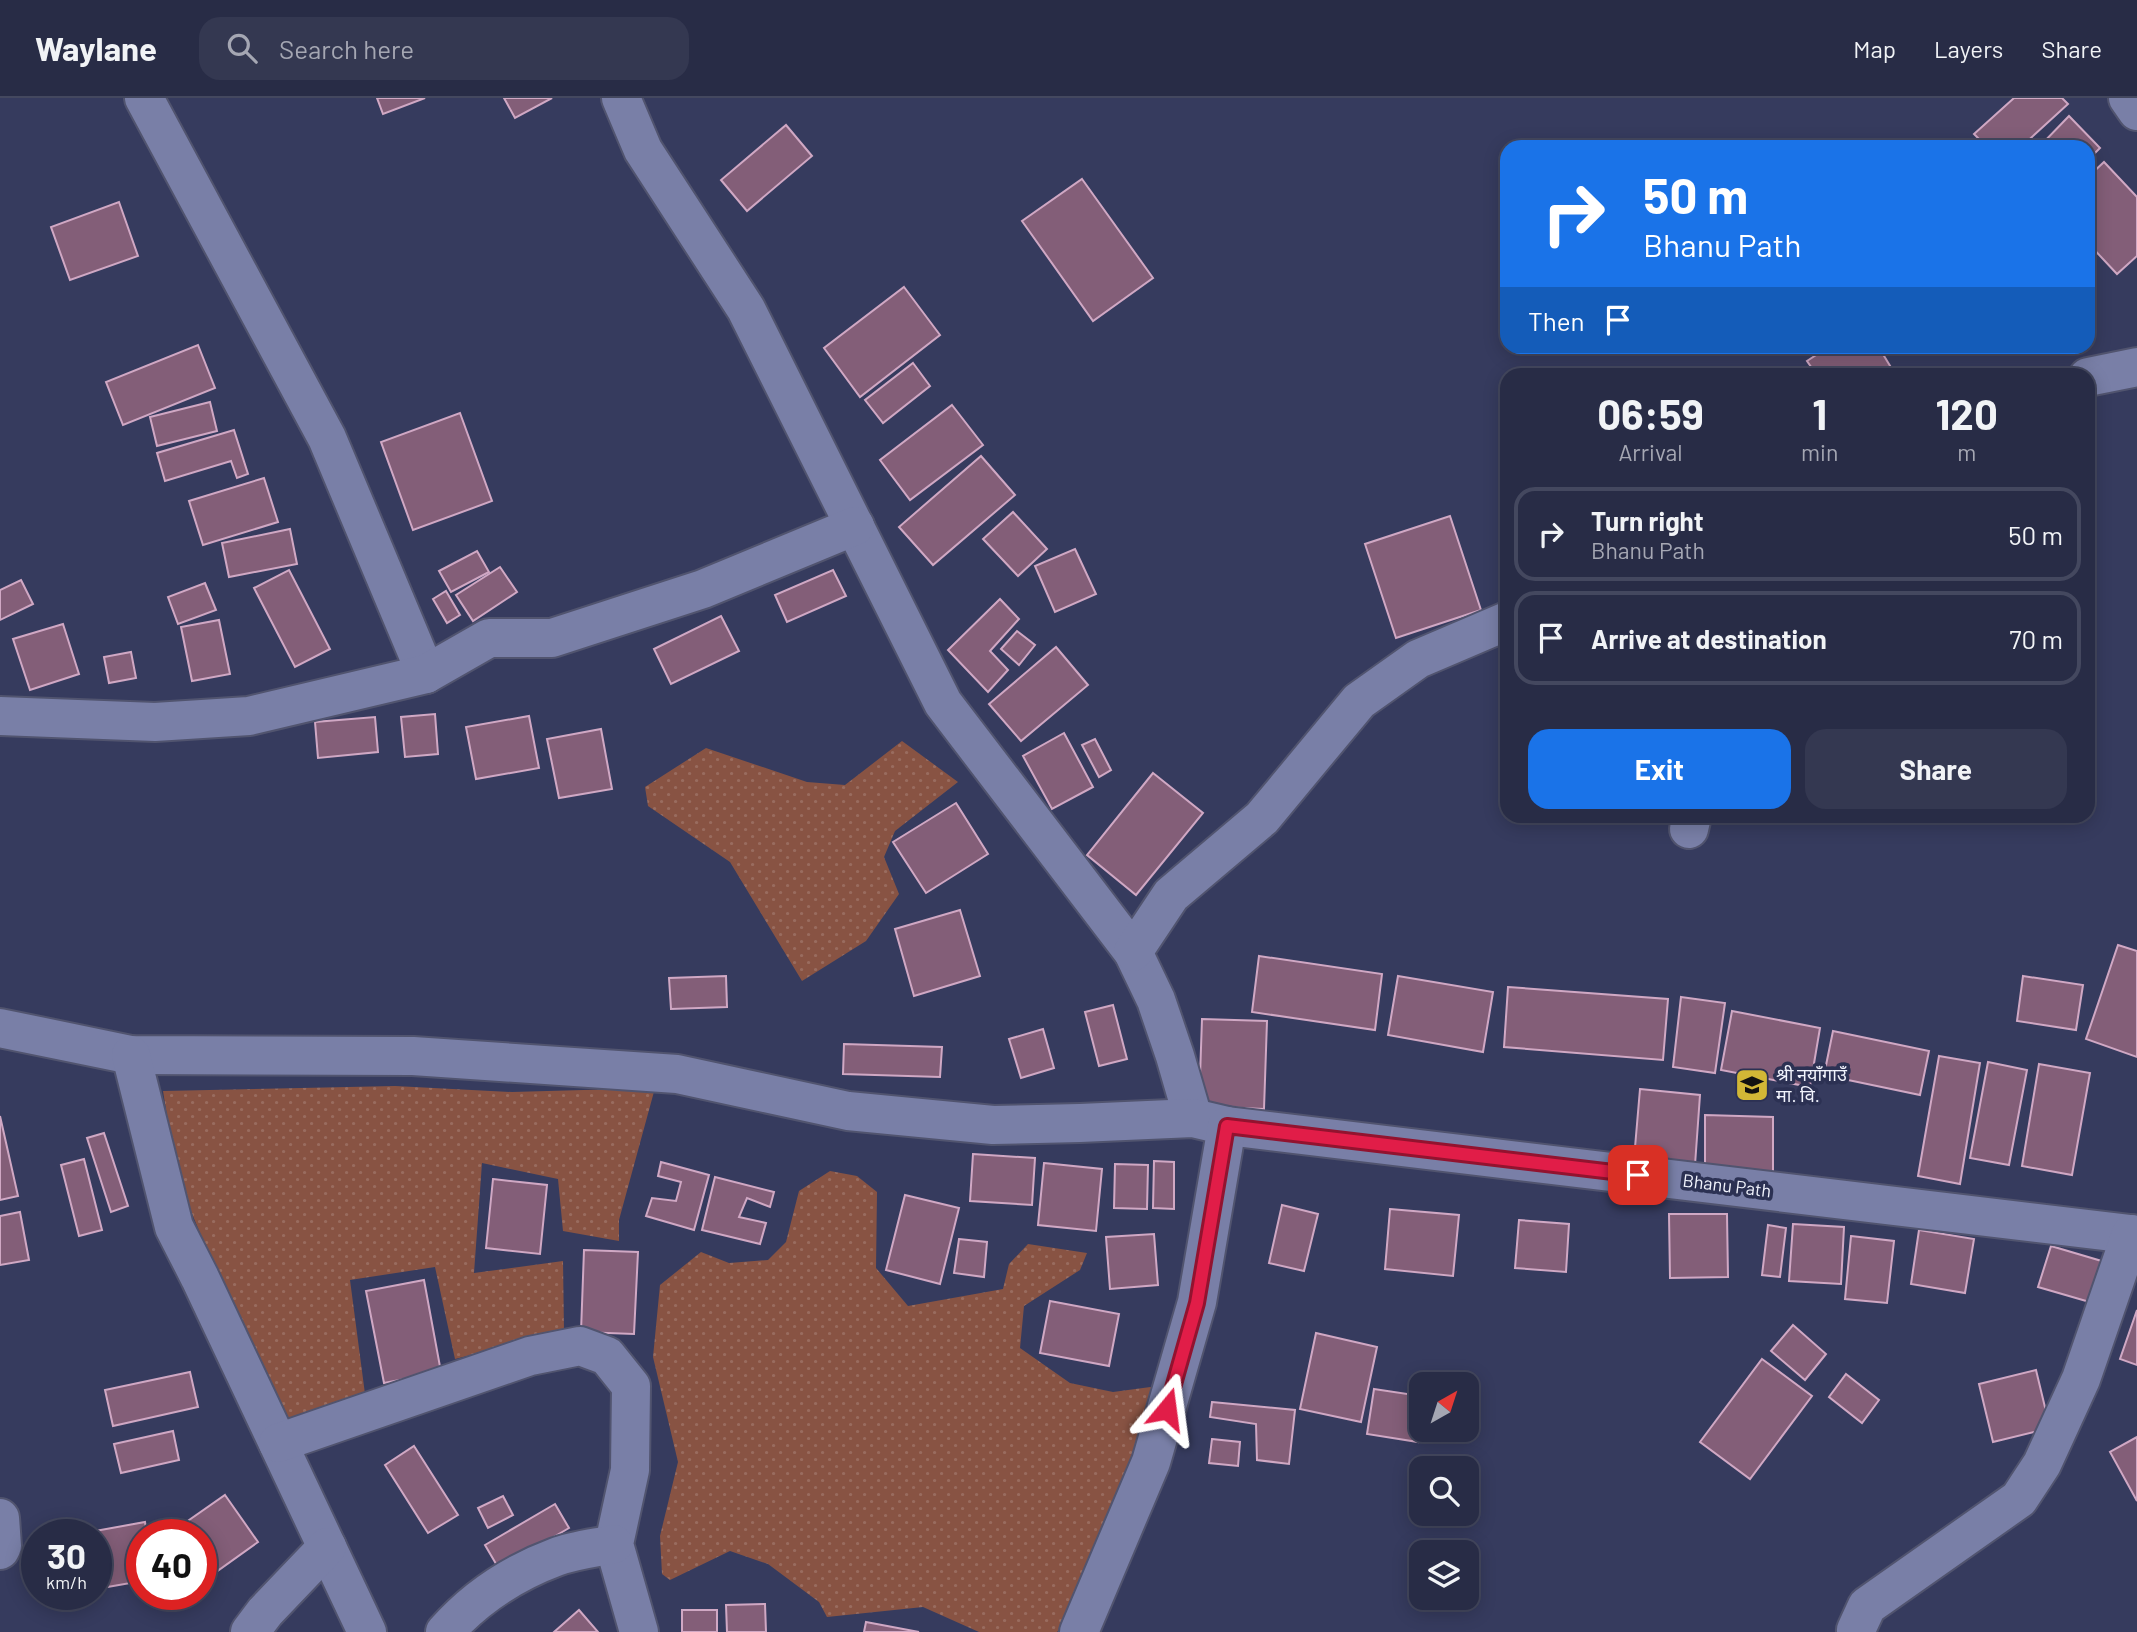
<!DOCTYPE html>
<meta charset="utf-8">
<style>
body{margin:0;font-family:Barlow,"Noto Sans Devanagari",sans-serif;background:#343851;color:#f1f3f6;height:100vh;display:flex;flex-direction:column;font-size:26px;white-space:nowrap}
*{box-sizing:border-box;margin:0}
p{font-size:23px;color:#a5a7b3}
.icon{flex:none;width:38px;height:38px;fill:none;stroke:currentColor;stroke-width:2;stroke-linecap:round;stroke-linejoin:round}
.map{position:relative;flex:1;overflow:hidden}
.details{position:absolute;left:1500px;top:270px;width:595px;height:455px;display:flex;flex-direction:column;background:#282c46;border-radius:21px;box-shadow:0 4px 18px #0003,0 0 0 2px #44485f}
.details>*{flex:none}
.banner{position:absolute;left:1500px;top:42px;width:595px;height:214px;border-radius:21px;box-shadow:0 4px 18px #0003,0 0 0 2px #44485f;background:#1a73e8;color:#fff;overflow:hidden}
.needle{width:46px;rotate:39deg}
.buttons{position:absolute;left:1409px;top:1274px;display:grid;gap:14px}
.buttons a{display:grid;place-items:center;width:70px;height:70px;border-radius:14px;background:#282c46;box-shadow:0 4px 18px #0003,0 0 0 2px #44485f;font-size:35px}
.speed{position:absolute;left:21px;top:1421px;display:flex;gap:14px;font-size:35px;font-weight:700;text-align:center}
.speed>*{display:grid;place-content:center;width:91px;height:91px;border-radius:50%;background:#282c46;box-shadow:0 4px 18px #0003,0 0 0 2px #44485f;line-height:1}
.speed small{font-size:18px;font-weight:400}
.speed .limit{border:10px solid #d22;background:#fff;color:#111}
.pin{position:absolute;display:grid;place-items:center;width:60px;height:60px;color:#fff;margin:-30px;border-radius:14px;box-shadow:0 4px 10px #0006}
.me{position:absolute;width:77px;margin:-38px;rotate:16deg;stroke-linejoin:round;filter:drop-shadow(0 0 5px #0008)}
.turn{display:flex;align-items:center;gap:24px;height:147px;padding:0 28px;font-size:32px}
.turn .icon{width:91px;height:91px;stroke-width:2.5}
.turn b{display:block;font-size:49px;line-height:60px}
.then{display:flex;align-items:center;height:66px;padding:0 28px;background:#0003;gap:14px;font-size:26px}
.eta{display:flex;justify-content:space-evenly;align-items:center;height:119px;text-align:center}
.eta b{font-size:42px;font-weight:700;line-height:49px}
.button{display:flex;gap:14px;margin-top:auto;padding:14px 28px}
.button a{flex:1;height:80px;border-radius:21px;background:#1a73e8;color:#fff;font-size:28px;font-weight:700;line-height:80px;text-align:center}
.button a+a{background:#343851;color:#f1f3f6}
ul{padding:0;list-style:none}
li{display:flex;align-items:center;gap:21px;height:94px;margin:0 14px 10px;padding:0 14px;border:4px solid #44485f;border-radius:21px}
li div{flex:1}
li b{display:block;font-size:26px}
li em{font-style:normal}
header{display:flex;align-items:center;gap:42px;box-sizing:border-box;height:98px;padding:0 35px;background:#282c46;border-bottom:2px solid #44485f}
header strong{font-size:33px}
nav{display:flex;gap:38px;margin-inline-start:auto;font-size:24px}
.search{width:490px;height:63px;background:#343851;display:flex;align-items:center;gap:18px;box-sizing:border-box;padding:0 24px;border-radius:21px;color:#a5a7b3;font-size:26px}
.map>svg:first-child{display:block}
.grass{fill:url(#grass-dots)}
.building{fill:#835e78;stroke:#d0a8c4;stroke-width:2}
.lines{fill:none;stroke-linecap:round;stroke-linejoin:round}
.minor-casing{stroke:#51546f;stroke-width:42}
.minor{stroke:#797fa7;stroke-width:38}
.route-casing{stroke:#92132f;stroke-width:18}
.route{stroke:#e11d48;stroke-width:12}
.labels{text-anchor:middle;stroke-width:7;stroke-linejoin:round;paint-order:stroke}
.poi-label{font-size:18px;fill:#f2f4fd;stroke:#2c3153;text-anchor:start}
.street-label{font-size:18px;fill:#f2f4fd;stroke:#2c3153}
</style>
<header>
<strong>Waylane</strong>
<div class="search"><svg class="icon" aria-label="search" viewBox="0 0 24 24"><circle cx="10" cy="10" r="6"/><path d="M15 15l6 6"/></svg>Search here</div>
<nav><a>Map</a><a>Layers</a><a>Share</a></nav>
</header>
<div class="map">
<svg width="2137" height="1534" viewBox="0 0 2137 1534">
<defs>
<pattern id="grass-dots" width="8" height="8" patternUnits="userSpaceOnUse" patternTransform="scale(1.75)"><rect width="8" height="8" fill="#885343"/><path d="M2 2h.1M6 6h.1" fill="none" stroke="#996c5f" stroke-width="1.8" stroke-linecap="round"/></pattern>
</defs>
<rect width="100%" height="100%" fill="#363b5e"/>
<!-- grass -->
<g class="grass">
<polygon points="902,643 958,684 895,733 884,759 899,796 866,843 802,883 730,764 648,708 645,689 706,650 807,684 845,687"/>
<polygon points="395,988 512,994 655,990 619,1122 619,1143 563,1133 558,1081 482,1065 474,1175 563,1163 564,1234 455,1261 435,1169 350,1182 365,1296 284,1326 268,1297 177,1080 163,993"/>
<polygon points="830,1073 857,1078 877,1094 876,1170 908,1208 1003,1191 1009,1166 1028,1146 1087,1155 1080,1172 1024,1208 1020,1250 1070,1285 1113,1294 1158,1288 1082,1508 1057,1534 979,1534 923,1509 827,1519 819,1504 768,1466 730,1453 670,1482 662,1476 660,1438 678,1364 653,1259 660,1187 701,1154 729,1165 768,1162 786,1144 799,1093"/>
</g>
<!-- building -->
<g class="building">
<polygon points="377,0 425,0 383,16"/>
<polygon points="504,0 552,0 515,20"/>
<polygon points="2014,0 2062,0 2068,6 2021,49 1987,49 1974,36"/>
<polygon points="2069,18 2100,50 2088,62 2088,49 2039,49"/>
<polygon points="786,27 812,58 747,113 721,82"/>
<polygon points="2104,64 2137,99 2137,158 2117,176 2088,145 2088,79"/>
<polygon points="1082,81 1153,180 1093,223 1022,123"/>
<polygon points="119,104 138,158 70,182 51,129"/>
<polygon points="904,189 940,237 860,299 824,250"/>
<polygon points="198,247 215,290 123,327 106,284"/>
<polygon points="1830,248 1878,248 1895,276 1816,276 1807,263"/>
<polygon points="913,265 930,288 883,325 865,302"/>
<polygon points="210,304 217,333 157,348 150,319"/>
<polygon points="952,307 983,347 910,402 880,362"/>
<polygon points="460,315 492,403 413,432 381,344"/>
<polygon points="234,332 248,376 237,380 231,363 165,383 157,355"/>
<polygon points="981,358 1015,397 933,467 899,429"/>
<polygon points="264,380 278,424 203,447 189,403"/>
<polygon points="1013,414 1047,451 1018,478 983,441"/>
<polygon points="1450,418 1481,512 1396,540 1365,446"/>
<polygon points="290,431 297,466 229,479 222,445"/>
<polygon points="1075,451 1096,496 1055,514 1035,468"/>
<polygon points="477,453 489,474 451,494 439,473"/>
<polygon points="500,469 517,494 473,523 456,497"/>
<polygon points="289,472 330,551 295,569 254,490"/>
<polygon points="833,472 846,498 787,524 775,497"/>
<polygon points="21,482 33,506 0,522 0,492"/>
<polygon points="205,485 216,512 178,526 168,499"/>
<polygon points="446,493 460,517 447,525 433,501"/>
<polygon points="1000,501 1019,521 990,553 1008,572 988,594 948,552"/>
<polygon points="721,518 739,553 671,586 654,551"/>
<polygon points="219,522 230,576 192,583 181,529"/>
<polygon points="63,526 79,576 30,592 13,541"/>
<polygon points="1017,533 1035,547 1019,567 1001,551"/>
<polygon points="1056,549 1088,587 1021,643 989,606"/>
<polygon points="131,554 136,580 109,585 104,559"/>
<polygon points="435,616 438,656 405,659 401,619"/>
<polygon points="529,618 539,670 476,681 466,629"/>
<polygon points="375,619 378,654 318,660 315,624"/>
<polygon points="601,631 612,691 559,700 547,641"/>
<polygon points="1064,635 1093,689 1052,711 1023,658"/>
<polygon points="1095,641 1111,672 1099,679 1082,647"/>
<polygon points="1153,675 1203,715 1136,797 1087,757"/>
<polygon points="956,705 988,756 926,795 893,744"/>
<polygon points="960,812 980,878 914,898 895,831"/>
<polygon points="2118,847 2137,853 2137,959 2086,941"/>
<polygon points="1259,858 1382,876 1375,932 1252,914"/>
<polygon points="726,878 727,909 671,911 669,880"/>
<polygon points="1398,878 1493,894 1483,954 1388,937"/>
<polygon points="2023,878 2083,887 2076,932 2017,923"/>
<polygon points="1508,889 1668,901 1663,962 1504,949"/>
<polygon points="1681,899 1725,905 1715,975 1673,969"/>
<polygon points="1113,907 1127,961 1099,968 1085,914"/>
<polygon points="1732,913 1820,930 1810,989 1721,972"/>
<polygon points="1202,921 1267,923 1264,1011 1199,1008"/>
<polygon points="1043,931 1054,970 1021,980 1009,941"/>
<polygon points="1833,933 1929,953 1920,997 1824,977"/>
<polygon points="844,946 942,949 940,979 843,976"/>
<polygon points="1939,958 1980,965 1960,1086 1918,1078"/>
<polygon points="1988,964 2027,972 2009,1067 1970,1060"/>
<polygon points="2039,966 2090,975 2072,1077 2022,1068"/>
<polygon points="1640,991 1700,997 1695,1067 1634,1061"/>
<polygon points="1705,1017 1773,1019 1773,1073 1705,1073"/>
<polygon points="0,1018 18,1098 0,1102"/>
<polygon points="104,1035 128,1108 111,1114 87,1040"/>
<polygon points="973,1056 1035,1060 1032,1107 970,1103"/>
<polygon points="84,1061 102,1132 79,1138 61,1067"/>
<polygon points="1154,1063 1174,1064 1174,1111 1153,1110"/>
<polygon points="661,1064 709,1077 694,1132 646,1118 652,1100 676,1103 681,1084 658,1078"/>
<polygon points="1044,1065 1102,1071 1096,1133 1038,1127"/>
<polygon points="1115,1066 1148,1067 1147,1111 1114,1110"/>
<polygon points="715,1079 774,1094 770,1109 747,1100 739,1119 766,1125 760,1146 702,1132"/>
<polygon points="493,1081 547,1087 540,1156 486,1150"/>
<polygon points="905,1097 959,1110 940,1186 886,1172"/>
<polygon points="1282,1107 1318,1116 1304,1173 1269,1165"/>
<polygon points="1390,1111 1459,1117 1453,1178 1385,1171"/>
<polygon points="20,1114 29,1162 0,1167 0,1118"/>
<polygon points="1669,1116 1727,1116 1728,1179 1670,1180"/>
<polygon points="1519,1122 1569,1126 1566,1174 1515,1170"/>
<polygon points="1793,1126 1844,1129 1841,1186 1789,1183"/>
<polygon points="1768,1127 1786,1130 1780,1179 1762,1177"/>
<polygon points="1919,1132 1974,1141 1965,1195 1911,1186"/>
<polygon points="1154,1136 1158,1187 1110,1191 1106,1139"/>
<polygon points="1851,1138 1894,1143 1887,1205 1845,1201"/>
<polygon points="959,1141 987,1144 984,1179 954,1175"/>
<polygon points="2051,1148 2105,1164 2093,1205 2038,1189"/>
<polygon points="584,1152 638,1154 634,1236 581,1234"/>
<polygon points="424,1182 441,1274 384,1285 366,1193"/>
<polygon points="1050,1203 1119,1216 1109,1268 1040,1255"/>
<polygon points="2137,1212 2137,1267 2120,1261"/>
<polygon points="1793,1227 1826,1256 1805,1282 1771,1253"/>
<polygon points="1316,1235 1377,1249 1361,1324 1300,1311"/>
<polygon points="1762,1261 1812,1298 1750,1381 1700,1344"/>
<polygon points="2036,1272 2050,1330 1993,1344 1979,1286"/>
<polygon points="190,1274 198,1309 113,1328 105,1292"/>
<polygon points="1846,1276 1879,1302 1862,1325 1829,1299"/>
<polygon points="1374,1291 1421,1298 1421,1320 1418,1344 1367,1336"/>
<polygon points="1212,1304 1295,1312 1289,1366 1257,1362 1256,1326 1210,1319"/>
<polygon points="173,1333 179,1362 121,1375 114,1346"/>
<polygon points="2137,1339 2137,1403 2110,1354"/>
<polygon points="1212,1341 1240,1344 1238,1368 1209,1365"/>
<polygon points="414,1348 458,1417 428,1435 385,1367"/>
<polygon points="225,1397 258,1444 216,1474 201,1454 201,1437 189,1437 182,1427"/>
<polygon points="503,1398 513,1417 488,1430 478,1410"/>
<polygon points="555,1406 569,1430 499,1471 485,1447"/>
<polygon points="145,1424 147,1437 142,1437 142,1483 96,1491 96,1437 73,1437"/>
<polygon points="765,1506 766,1534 727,1534 726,1507"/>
<polygon points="579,1512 598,1534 554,1534"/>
<rect x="682" y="1512" width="35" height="22"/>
<polygon points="866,1524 919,1534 864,1534"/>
</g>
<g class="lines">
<!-- minor casing -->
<g class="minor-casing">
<g id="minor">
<polyline points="144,0 327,340 426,576"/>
<polyline points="621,0 643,52 746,211 943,605 1133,854 1156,902 1175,958 1193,1020"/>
<polyline points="2128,0 2137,13"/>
<polyline points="2088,279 2137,269"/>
<polyline points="0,618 155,624 249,618 426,576 489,540 552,540 703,491 855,428"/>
<polyline points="1689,731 1692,718"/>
<polyline points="1133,854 1171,797 1262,720 1359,603 1418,561 1507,523"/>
<polyline points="0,930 131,957 413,958 677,976 848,1013 993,1027 1080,1025 1193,1020 1227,1028 2137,1137"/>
<polyline points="131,957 174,1129 200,1180 367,1534"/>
<polyline points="278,1345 530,1258 580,1248 607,1258 631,1288 630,1372 614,1446 639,1534"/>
<polyline points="0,1420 2,1448 0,1452"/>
<polyline points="250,1534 265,1514 327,1449"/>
<path d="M445,1534C475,1500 513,1475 556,1459C574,1452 595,1450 614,1446"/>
<polyline points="1079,1534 1151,1364 1197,1204 1227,1028"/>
<polyline points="1857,1534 1856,1532 1867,1508 2019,1401 2042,1366 2081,1281 2131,1136"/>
</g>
</g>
<!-- minor -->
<use href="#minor" class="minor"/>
</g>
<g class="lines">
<!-- route casing -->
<g class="route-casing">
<polyline id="route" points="1167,1311 1197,1205 1227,1028 1638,1077"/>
</g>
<!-- route -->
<use href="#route" class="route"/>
</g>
<!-- icons -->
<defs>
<g id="school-square" transform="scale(1.75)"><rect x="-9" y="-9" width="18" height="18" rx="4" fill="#d2b736" stroke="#2c3153"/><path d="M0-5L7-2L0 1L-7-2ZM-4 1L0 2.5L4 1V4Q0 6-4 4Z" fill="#111"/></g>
</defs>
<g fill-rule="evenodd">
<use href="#school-square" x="1752" y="987"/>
</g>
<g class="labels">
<!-- poi labels -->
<g class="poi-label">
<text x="1776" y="983">श्री नयाँगाउँ<tspan x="1776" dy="21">मा. वि.</tspan></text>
</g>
<!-- street labels -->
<g class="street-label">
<text transform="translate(1727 1088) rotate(7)" y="6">Bhanu Path</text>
</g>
</g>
</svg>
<div class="buttons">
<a><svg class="needle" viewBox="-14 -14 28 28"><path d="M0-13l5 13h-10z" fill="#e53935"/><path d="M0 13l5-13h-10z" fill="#a5a7b3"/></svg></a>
<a><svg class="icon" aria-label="search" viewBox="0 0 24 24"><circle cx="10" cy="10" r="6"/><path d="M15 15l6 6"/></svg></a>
<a><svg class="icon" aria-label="layers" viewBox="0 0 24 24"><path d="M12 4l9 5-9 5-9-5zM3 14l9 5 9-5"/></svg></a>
</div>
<div class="speed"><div>30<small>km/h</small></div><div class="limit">40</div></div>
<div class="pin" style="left:1638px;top:1077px;background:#d93025"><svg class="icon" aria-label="arrive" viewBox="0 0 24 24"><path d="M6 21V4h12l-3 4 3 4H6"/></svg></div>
<svg class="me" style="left:1167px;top:1311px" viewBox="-20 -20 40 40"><path d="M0-17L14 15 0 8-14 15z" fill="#e11d48" stroke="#fff" stroke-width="4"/></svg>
<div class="banner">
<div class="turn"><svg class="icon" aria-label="right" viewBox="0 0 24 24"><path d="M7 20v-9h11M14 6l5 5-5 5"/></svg><div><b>50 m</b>Bhanu Path</div></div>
<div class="then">Then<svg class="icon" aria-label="arrive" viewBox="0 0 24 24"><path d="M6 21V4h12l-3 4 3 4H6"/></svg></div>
</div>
<section class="details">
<div class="eta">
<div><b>06:59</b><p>Arrival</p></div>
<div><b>1</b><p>min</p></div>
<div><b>120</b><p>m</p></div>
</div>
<ul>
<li><svg class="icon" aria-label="right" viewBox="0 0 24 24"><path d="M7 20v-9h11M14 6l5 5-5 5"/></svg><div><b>Turn right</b><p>Bhanu Path</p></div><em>50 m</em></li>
<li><svg class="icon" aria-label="arrive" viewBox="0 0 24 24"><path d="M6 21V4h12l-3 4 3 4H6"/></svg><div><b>Arrive at destination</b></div><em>70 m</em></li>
</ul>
<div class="button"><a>Exit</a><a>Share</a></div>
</section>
</div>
